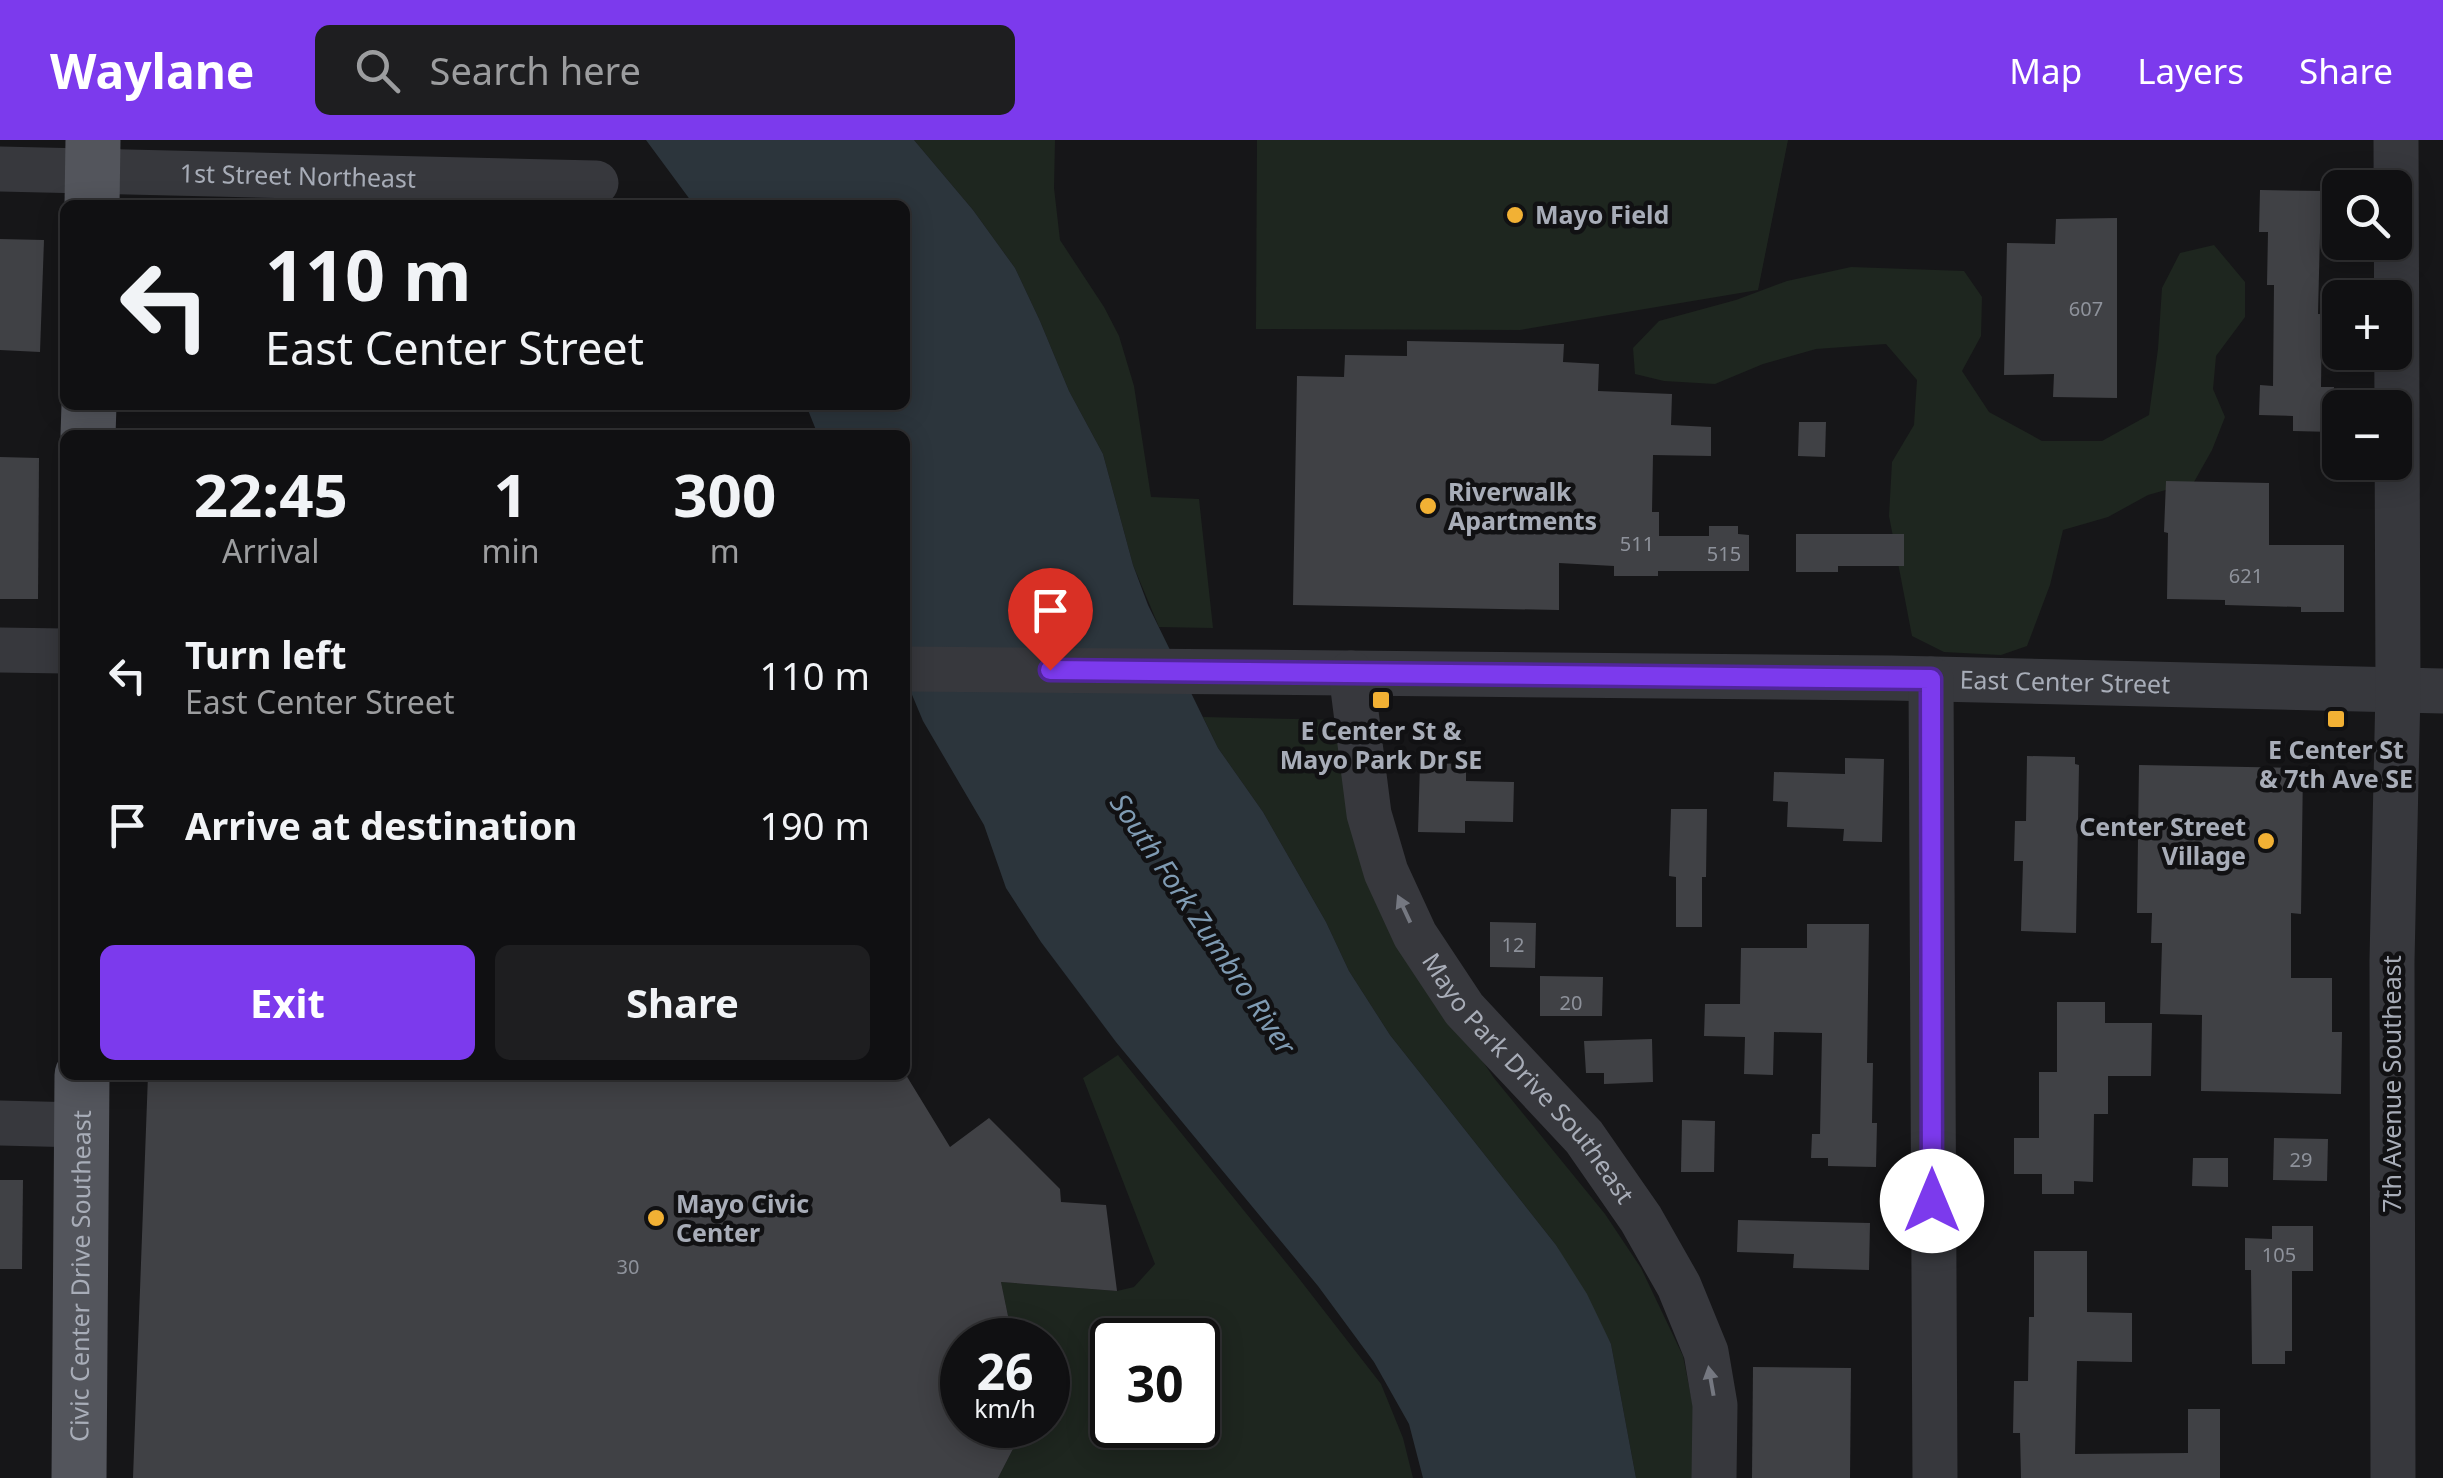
<!DOCTYPE html>
<meta charset="utf-8">
<style>
body{margin:0;font-family:"Noto Sans",sans-serif;background:#1e1e20;color:#f1f3f6;height:100vh;display:flex;flex-direction:column;font-size:38px;white-space:nowrap}
*{box-sizing:border-box;margin:0}
p{font-size:32px;color:#9c9d9f}
.icon{flex:none;width:55px;height:55px;fill:none;stroke:currentColor;stroke-width:2;stroke-linecap:round;stroke-linejoin:round}
.map{position:relative;flex:1;overflow:hidden}
.side{position:absolute;left:60px;top:290px;width:850px;height:650px;display:flex;flex-direction:column;background:#101012;border-radius:15px;box-shadow:0 5px 25px #0003,0 0 0 2px #303032}
.side>*{flex:none}
.banner{position:absolute;left:60px;top:60px;width:850px;height:210px;border-radius:15px;box-shadow:0 5px 25px #0003,0 0 0 2px #303032;background:#101012;color:#f1f3f6;overflow:hidden}
.tools{position:absolute;left:2322px;top:30px;display:grid;gap:20px}
.tools a{display:grid;place-items:center;width:90px;height:90px;border-radius:15px;background:#101012;box-shadow:0 5px 25px #0003,0 0 0 2px #303032;font-size:50px}
.speed{position:absolute;left:940px;top:1178px;display:flex;gap:20px;font-size:50px;font-weight:700;text-align:center}
.speed>*{display:grid;place-content:center;width:130px;height:130px;border-radius:50%;background:#101012;box-shadow:0 5px 25px #0003,0 0 0 2px #303032;line-height:1}
.speed small{font-size:25px;font-weight:400}
.speed .limit{border:5px solid #111;border-radius:15px;background:#fff;color:#111}
.pin{position:absolute;display:grid;place-items:center;width:85px;height:85px;color:#fff;margin:-102px -42px;border-radius:50% 50% 50% 0;rotate:-45deg;box-shadow:0 0 10px #0007}
.pin .icon{rotate:45deg}
.me{position:absolute;width:110px;margin:-55px;rotate:0deg;stroke-linejoin:round;filter:drop-shadow(0 0 8px #0008)}
.turn{display:flex;align-items:center;gap:35px;height:210px;padding:0 40px;font-size:45px}
.turn .icon{width:130px;height:130px;stroke-width:2.5}
.turn b{display:block;font-size:70px;line-height:85px}
.eta{display:flex;justify-content:space-evenly;align-items:center;height:170px;text-align:center}
.eta b{font-size:60px;font-weight:700;line-height:70px}
.primary-button{display:flex;gap:20px;margin-top:auto;padding:20px 40px}
.primary-button a{flex:1;height:115px;border-radius:15px;background:#7c3aed;color:#fff;font-size:40px;font-weight:700;line-height:115px;text-align:center}
.primary-button a+a{background:#1e1e20;color:#f1f3f6}
ul{padding:0;list-style:none}
li{display:flex;align-items:center;gap:30px;height:150px;padding:0 40px}
li div{flex:1}
li b{display:block;font-size:38px}
li em{font-style:normal}
header{display:flex;align-items:center;gap:60px;box-sizing:border-box;height:140px;padding:0 50px;background:#7c3aed;color:#fff}
header strong{font-size:48px}
nav{display:flex;gap:55px;margin-inline-start:auto;font-size:35px}
.search{width:700px;height:90px;background:#1e1e20;display:flex;align-items:center;gap:25px;box-sizing:border-box;padding:0 35px;border-radius:15px;color:#9c9d9f;font-size:38px}
.map>svg:first-child{display:block}
.green{fill:#1e261f;fill-rule:evenodd}
.water{fill:#2c353c}
.building{fill:#404145}
.lines{fill:none;stroke-linecap:round;stroke-linejoin:round}
.minor{stroke:#37383d;stroke-width:45}
.major{stroke:#53555c;stroke-width:55}
.oneway{fill:#757881}
.route-casing{stroke:#51269a;stroke-width:25}
.route{stroke:#7c3aed;stroke-width:18}
.poi-dot{fill:#f2b134;stroke:#111113;stroke-width:4}
.labels{text-anchor:middle;stroke-width:9;stroke-linejoin:round;paint-order:stroke}
.number-label{font-size:20px;fill:#8e929b}
.street-label{font-size:25px;fill:#a8adb8;stroke:#111113}
.poi-label{font-size:25px;font-weight:bold;fill:#a8adb8;stroke:#111113;text-anchor:start}
.water-label{font-size:28px;font-style:italic;fill:#7f9bb3;stroke:#111113}
</style>
<header>
<strong>Waylane</strong>
<div class="search"><svg class="icon" aria-label="search" viewBox="0 0 24 24"><circle cx="10" cy="10" r="6"/><path d="M15 15l6 6"/></svg>Search here</div>
<nav><a>Map</a><a>Layers</a><a>Share</a></nav>
</header>
<div class="map">
<svg width="2443" height="1338" viewBox="0 0 2443 1338">
<rect width="100%" height="100%" fill="#161618"/>
<!-- green -->
<g class="green">
<polygon points="914,0 1055,0 1054,48 1060,100 1104,167 1119,196 1134,246 1151,357 1199,359 1213,488 1159,487 1133,425 1103,314 1069,251 1040,181 1015,128 973,70"/>
<polygon points="1257,0 1788,0 1758,150 1520,190 1256,189"/>
<polygon points="2214,105 2245,142 2245,177 2216,216 2213,249 2225,277 2212,310 2194,342 2148,355 2108,377 2063,390 2050,445 2027,506 2001,515 1944,512 1912,496 1889,376 1892,322 1914,285 1917,240 1886,204 1816,209 1763,224 1715,244 1664,241 1635,234 1633,208 1659,181 1736,160 1787,141 1851,127 1964,131 1982,157 1981,196 1962,231 1989,272 2042,301 2102,301 2149,275 2158,209 2162,148 2180,113"/>
<polygon points="1203,577 1345,580 1452,876 1494,938 1605,1074 1641,1128 1683,1216 1696,1281 1699,1338 1636,1338 1611,1204 1556,1105 1390,895 1349,831 1326,782 1263,672 1218,608"/>
<path d="M1118,915L1297,1136L1381,1244L1403,1298L1413,1338H998L1014,1307L1015,1285H1048V1200H1013L1001,1142L1117,1151L1134,1147L1155,1124L1083,938ZM1112,1200H1198V1285H1112Z"/>
</g>
<!-- water -->
<polygon class="water" points="646,0 914,0 973,70 1015,128 1040,181 1069,251 1103,314 1133,425 1148,465 1218,608 1263,672 1326,782 1349,831 1390,895 1556,1105 1587,1154 1611,1204 1636,1338 1423,1338 1409,1284 1374,1222 1318,1146 1116,902 1041,802 1006,748 984,685 923,581 905,538 905,295 818,295 806,265 905,265 905,65 694,65"/>
<!-- building -->
<g class="building">
<polygon points="2260,50 2327,51 2327,93 2320,93 2318,174 2322,174 2321,247 2334,247 2333,292 2293,291 2293,276 2259,275 2260,245 2273,246 2274,145 2267,145 2268,92 2259,92"/>
<polygon points="2117,78 2117,258 2053,257 2054,234 2004,235 2007,103 2055,104 2056,79"/>
<polygon points="0,99 44,100 40,212 0,210"/>
<polygon points="1407,201 1564,204 1563,222 1599,224 1598,251 1672,254 1671,285 1711,287 1711,316 1653,315 1652,372 1659,372 1659,396 1709,396 1709,386 1738,386 1738,394 1749,395 1749,431 1658,431 1658,436 1614,436 1614,426 1559,423 1559,470 1293,465 1297,236 1344,237 1345,215 1407,216"/>
<polygon points="1799,282 1826,282 1825,317 1798,316"/>
<polygon points="0,317 39,318 38,459 0,459"/>
<polygon points="2166,341 2269,343 2269,405 2344,405 2344,472 2301,472 2301,467 2225,465 2225,460 2167,459 2168,393 2164,392"/>
<polygon points="1796,394 1904,394 1904,426 1838,426 1838,432 1796,432"/>
<polygon points="2027,616 2075,617 2075,624 2079,625 2076,793 2021,791 2023,721 2014,721 2015,681 2026,681"/>
<polygon points="1845,618 1884,619 1882,702 1843,701 1844,689 1787,687 1788,662 1773,661 1774,632 1845,634"/>
<polygon points="1420,623 1466,624 1466,641 1514,642 1513,682 1465,681 1465,693 1418,692"/>
<polygon points="2139,625 2303,628 2301,774 2291,773 2291,838 2332,838 2332,892 2342,892 2341,954 2201,951 2202,875 2160,874 2162,803 2151,803 2152,773 2137,773"/>
<polygon points="1671,669 1707,669 1706,737 1702,737 1702,787 1676,787 1676,737 1669,736"/>
<polygon points="1490,782 1536,783 1535,828 1490,827"/>
<polygon points="1807,784 1869,784 1867,923 1873,923 1872,983 1877,983 1876,1027 1828,1026 1828,1018 1811,1018 1812,994 1820,994 1822,893 1774,892 1773,935 1744,934 1745,897 1704,896 1705,864 1740,864 1741,808 1807,808"/>
<polygon points="1540,836 1603,837 1602,876 1540,876"/>
<polygon points="2057,862 2105,862 2105,883 2152,883 2151,936 2108,936 2108,974 2094,974 2093,1042 2074,1041 2074,1054 2042,1054 2042,1034 2014,1034 2014,998 2039,998 2039,932 2057,932"/>
<polygon points="1652,899 1653,942 1604,944 1604,933 1586,933 1584,901"/>
<polygon points="148,935 906,935 950,1007 989,978 1060,1049 1061,1062 1106,1065 1117,1151 1001,1142 1013,1200 962,1200 962,1285 1015,1285 1014,1307 998,1338 133,1338"/>
<polygon points="1682,980 1715,981 1714,1032 1681,1032"/>
<polygon points="2274,998 2328,999 2327,1041 2273,1040"/>
<polygon points="2193,1018 2228,1018 2228,1047 2192,1046"/>
<polygon points="0,1040 23,1040 22,1129 0,1129"/>
<polygon points="1738,1080 1870,1083 1869,1130 1793,1128 1794,1114 1737,1112"/>
<polygon points="2272,1086 2313,1086 2313,1131 2292,1131 2292,1211 2285,1211 2285,1224 2252,1224 2251,1130 2245,1130 2245,1098 2272,1099"/>
<polygon points="2034,1111 2087,1111 2087,1172 2132,1173 2132,1222 2077,1221 2075,1314 2188,1313 2188,1269 2220,1269 2220,1338 2021,1338 2020,1293 2013,1293 2014,1241 2028,1241 2029,1177 2034,1177"/>
<polygon points="1753,1227 1851,1228 1850,1338 1752,1338"/>
</g>
<g class="lines">
<!-- minor -->
<g class="minor">
<path id="s1" d="M0,29L596,43"/>
<polyline points="0,510 65,511"/>
<path id="s2" d="M905,529L1891,538L2443,551"/>
<path id="s3" d="M1351,533L1369,674L1386,732L1415,795L1464,869L1584,997L1641,1079L1679,1146L1706,1212L1715,1265L1714,1338"/>
<polyline points="1931,539 1935,1338"/>
<polyline points="0,983 81,985"/>
<polyline points="2393,1338 2392,821 2398,550 2396,0"/>
</g>
<!-- major -->
<g class="major">
<polyline points="92,65 93,0"/>
<polyline points="88,295 89,265"/>
<path id="s4" d="M79,1338L82,935"/>
</g>
</g>
<!-- one-way arrows -->
<defs><path id="oneway-solid" d="M-6-.8H1V-3.2L6.5 0L1 3.2V.8H-6Z" transform="scale(2.5)"/></defs>
<g class="oneway">
<use href="#oneway-solid" transform="translate(1404 769) rotate(-115)"/>
<use href="#oneway-solid" transform="translate(1711 1241) rotate(-100)"/>
</g>
<g class="lines">
<!-- route casing -->
<g class="route-casing">
<polyline id="route" points="1050,530 1931,539 1932,1061"/>
</g>
<!-- route -->
<use href="#route" class="route"/>
</g>
<!-- markers -->
<g class="poi-dot">
<circle cx="1515" cy="75" r="10"/>
<circle cx="1428" cy="366" r="10"/>
<rect x="1371" y="550" width="20" height="20" rx="5"/>
<rect x="2326" y="569" width="20" height="20" rx="5"/>
<circle cx="2266" cy="701" r="10"/>
<circle cx="656" cy="1078" r="10"/>
</g>
<g class="labels">
<!-- number labels -->
<g class="number-label">
<text x="2086" y="176">607</text>
<text x="1637" y="411">511</text>
<text x="1724" y="421">515</text>
<text x="2246" y="443">621</text>
<text x="1513" y="812">12</text>
<text x="1571" y="870">20</text>
<text x="2301" y="1027">29</text>
<text x="2279" y="1122">105</text>
<text x="628" y="1134">30</text>
</g>
<!-- street labels -->
<g class="street-label">
<text dy="9" stroke="none"><textPath href="#s1" startOffset="298">1st Street Northeast</textPath></text>
<text dy="9" stroke="none"><textPath href="#s2" startOffset="1160">East Center Street</textPath></text>
<text dy="9" stroke="none"><textPath href="#s3" startOffset="455">Mayo Park Drive Southeast</textPath></text>
<text transform="translate(2392 944) rotate(-90)" y="9">7th Avenue Southeast</text>
<text dy="9" stroke="none"><textPath href="#s4" startOffset="202">Civic Center Drive Southeast</textPath></text>
</g>
<!-- poi labels -->
<g class="poi-label">
<text x="1535" y="84">Mayo Field</text>
<text x="1448" y="361">Riverwalk<tspan x="1448" dy="29">Apartments</tspan></text>
<text x="1381" y="600" text-anchor="middle">E Center St &amp;<tspan x="1381" dy="29">Mayo Park Dr SE</tspan></text>
<text x="2336" y="619" text-anchor="middle">E Center St<tspan x="2336" dy="29">&amp; 7th Ave SE</tspan></text>
<text x="2246" y="696" text-anchor="end">Center Street<tspan x="2246" dy="29">Village</tspan></text>
<text x="676" y="1073">Mayo Civic<tspan x="676" dy="29">Center</tspan></text>
</g>
<!-- water labels -->
<g class="water-label">
<text transform="translate(1203 784) rotate(56)" y="10">South Fork Zumbro River</text>
</g>
</g>
</svg>
<div class="tools">
<a><svg class="icon" aria-label="search" viewBox="0 0 24 24"><circle cx="10" cy="10" r="6"/><path d="M15 15l6 6"/></svg></a>
<a>+</a>
<a>−</a>
</div>
<div class="speed"><div>26<small>km/h</small></div><div class="limit">30</div></div>
<div class="pin" style="left:1050px;top:530px;background:#d93025"><svg class="icon" aria-label="arrive" viewBox="0 0 24 24"><path d="M6 21V4h12l-3 4 3 4H6"/></svg></div>
<svg class="me" style="left:1932px;top:1061px" viewBox="-20 -20 40 40"><circle r="19" fill="#fff"/><path d="M0-13L10 11 0 6-10 11z" fill="#7c3aed"/></svg>
<div class="banner">
<div class="turn"><svg class="icon" aria-label="left" viewBox="0 0 24 24"><path d="M17 20v-9H6M10 6l-5 5 5 5"/></svg><div><b>110 m</b>East Center Street</div></div>
</div>
<section class="side">
<div class="eta">
<div><b>22:45</b><p>Arrival</p></div>
<div><b>1</b><p>min</p></div>
<div><b>300</b><p>m</p></div>
</div>
<ul>
<li><svg class="icon" aria-label="left" viewBox="0 0 24 24"><path d="M17 20v-9H6M10 6l-5 5 5 5"/></svg><div><b>Turn left</b><p>East Center Street</p></div><em>110 m</em></li>
<li><svg class="icon" aria-label="arrive" viewBox="0 0 24 24"><path d="M6 21V4h12l-3 4 3 4H6"/></svg><div><b>Arrive at destination</b></div><em>190 m</em></li>
</ul>
<div class="primary-button"><a>Exit</a><a>Share</a></div>
</section>
</div>
